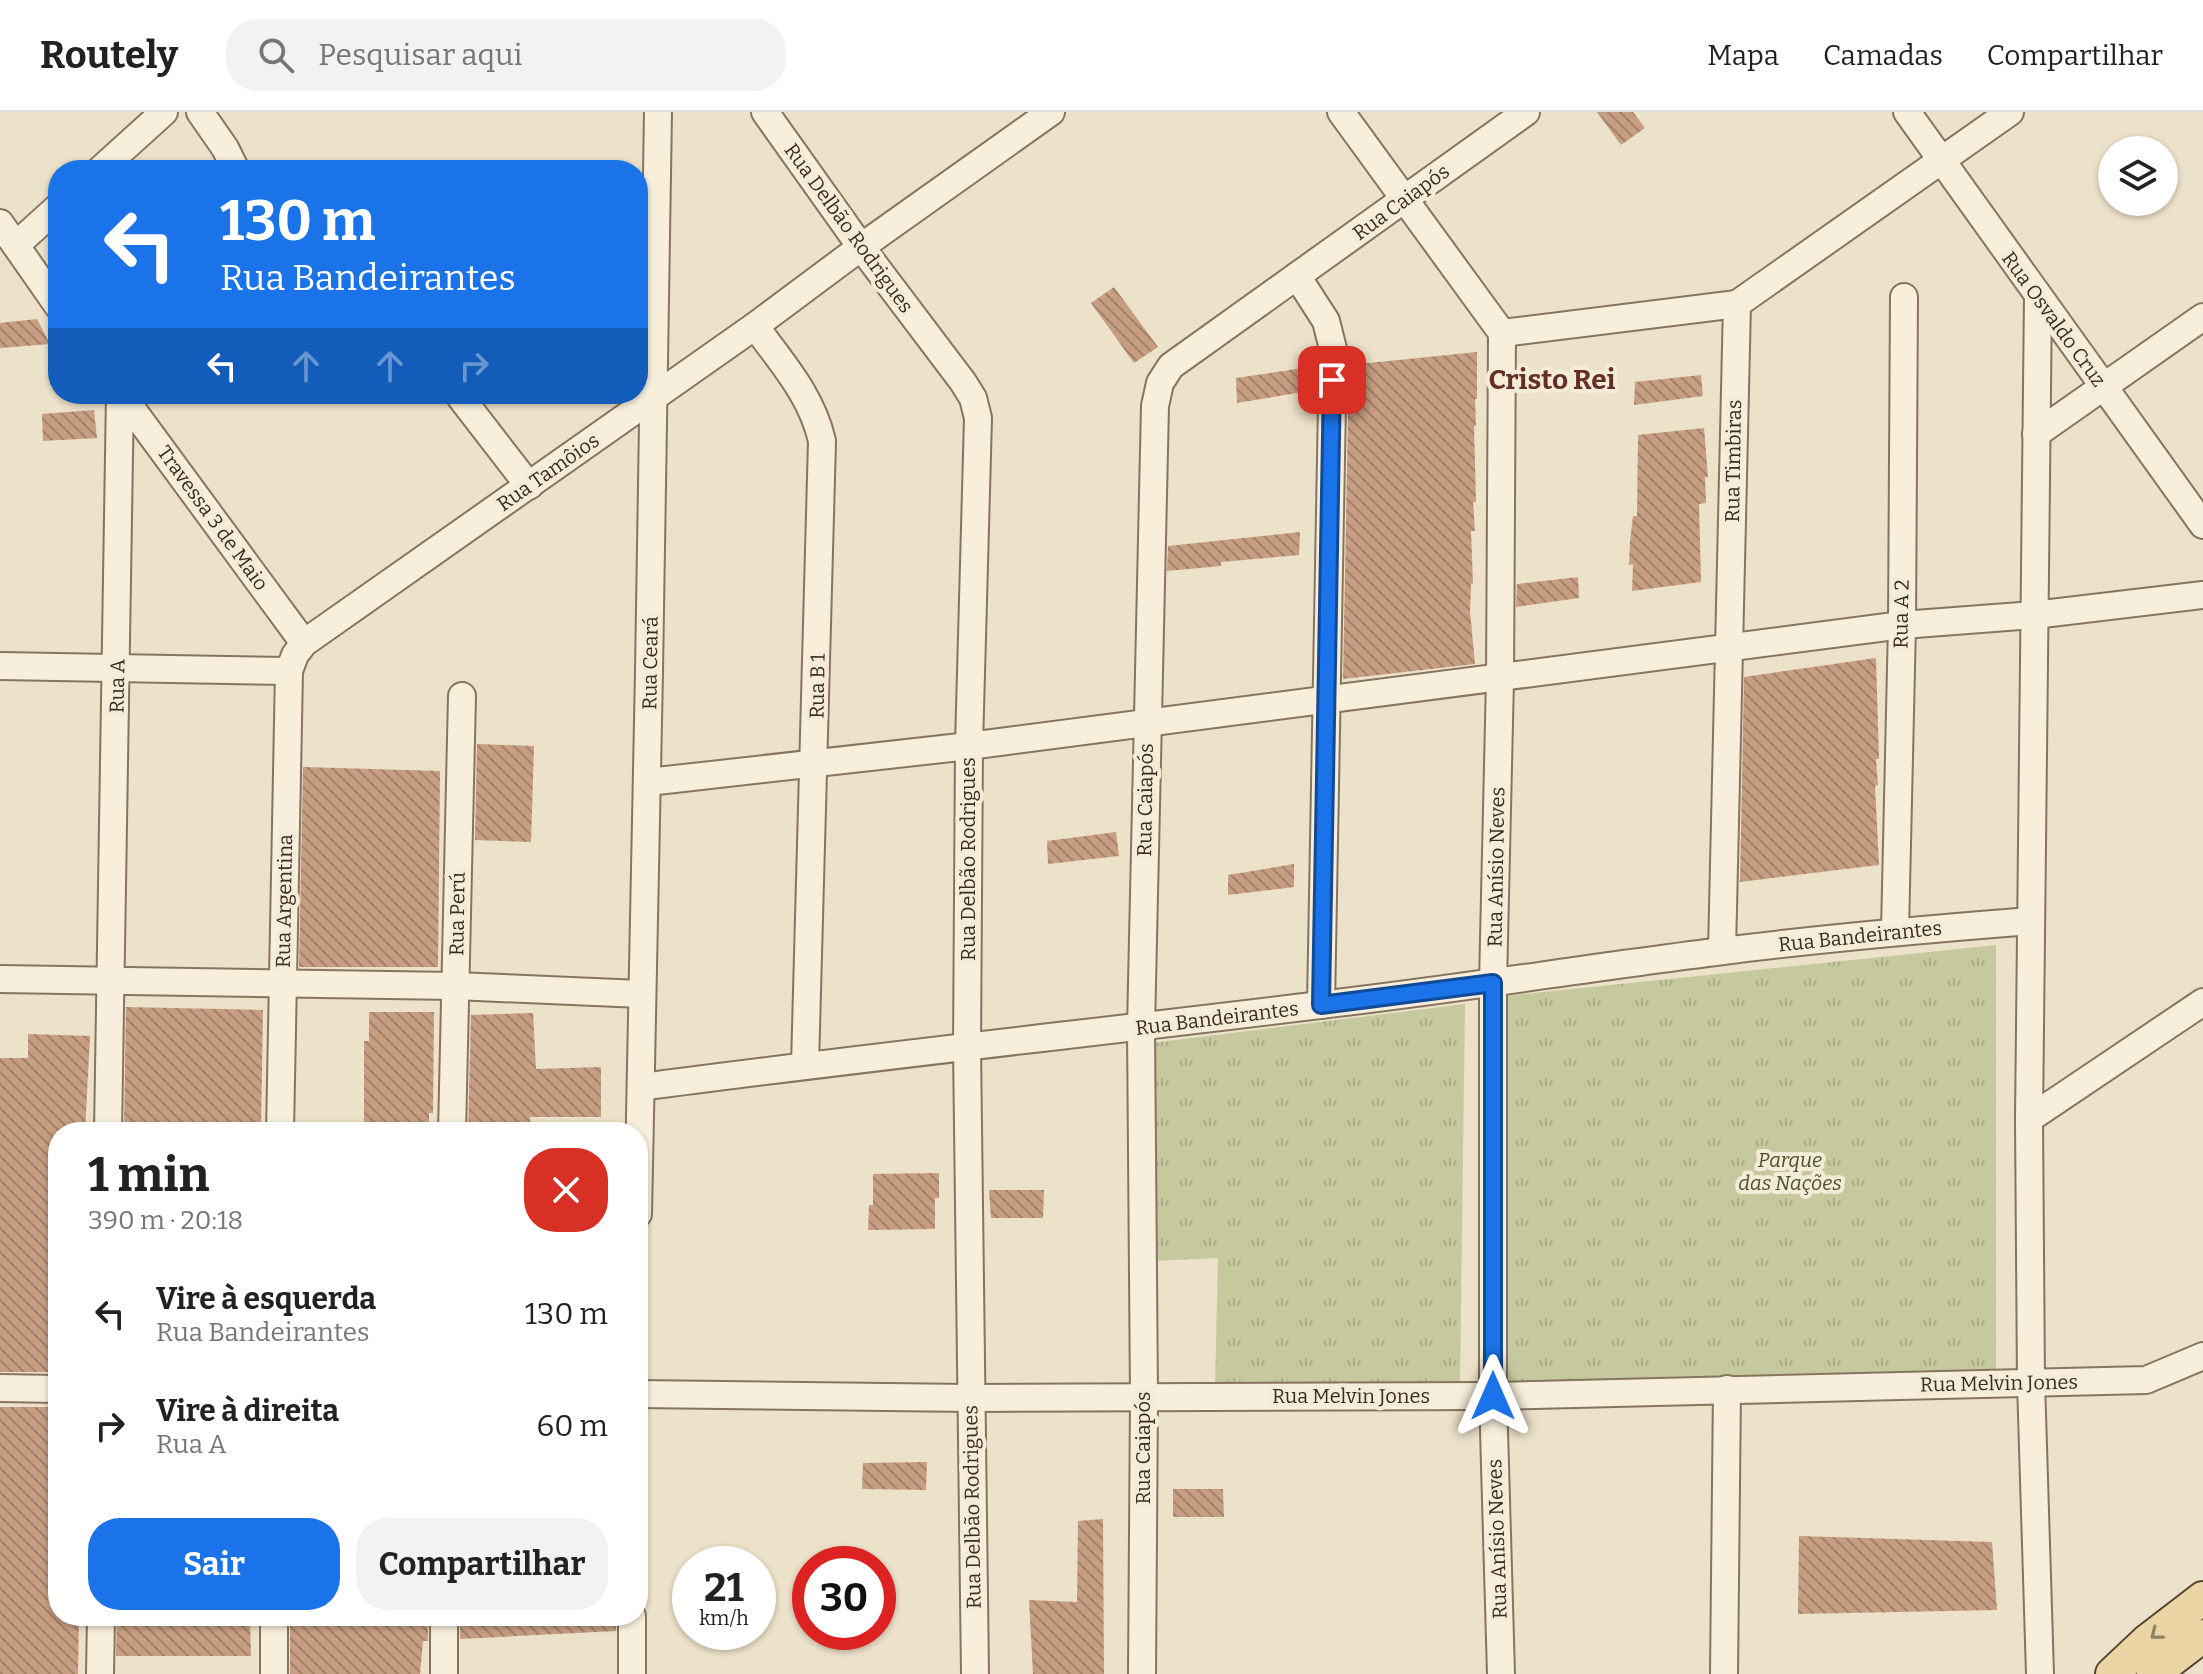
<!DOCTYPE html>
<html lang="pt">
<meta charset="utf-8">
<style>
body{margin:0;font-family:Bitter,serif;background:#f2f2f2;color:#222;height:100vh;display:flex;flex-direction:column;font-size:30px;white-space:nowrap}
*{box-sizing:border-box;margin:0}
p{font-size:26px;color:#767676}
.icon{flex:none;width:44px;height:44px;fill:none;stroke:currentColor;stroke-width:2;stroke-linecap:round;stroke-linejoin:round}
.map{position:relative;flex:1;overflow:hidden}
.details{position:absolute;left:48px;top:1010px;width:600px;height:504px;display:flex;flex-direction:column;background:#fff;border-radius:32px;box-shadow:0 2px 6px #0004}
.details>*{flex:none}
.top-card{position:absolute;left:48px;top:48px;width:600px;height:244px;border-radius:32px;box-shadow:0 2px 6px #0004;background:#1a73e8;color:#fff;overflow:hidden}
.tools{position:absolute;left:2098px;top:24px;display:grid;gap:16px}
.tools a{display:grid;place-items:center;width:80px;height:80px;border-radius:50%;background:#fff;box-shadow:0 2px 6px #0004;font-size:40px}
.speed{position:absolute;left:672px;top:1434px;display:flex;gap:16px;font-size:40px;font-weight:700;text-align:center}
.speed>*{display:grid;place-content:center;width:104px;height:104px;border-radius:50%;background:#fff;box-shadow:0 2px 6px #0004;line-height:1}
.speed small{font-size:20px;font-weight:400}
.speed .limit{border:12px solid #d22;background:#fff;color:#111}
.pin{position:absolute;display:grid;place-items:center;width:68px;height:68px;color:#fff;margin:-34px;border-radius:16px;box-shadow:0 4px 12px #0006}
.me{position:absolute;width:88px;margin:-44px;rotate:0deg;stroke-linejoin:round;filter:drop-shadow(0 0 6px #0008)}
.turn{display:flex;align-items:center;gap:28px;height:168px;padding:0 40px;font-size:36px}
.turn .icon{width:104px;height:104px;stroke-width:2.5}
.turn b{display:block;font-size:56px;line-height:68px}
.lanes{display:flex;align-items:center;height:76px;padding:0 40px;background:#0003;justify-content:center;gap:40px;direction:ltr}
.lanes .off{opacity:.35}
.round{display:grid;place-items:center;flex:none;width:84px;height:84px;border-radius:32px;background:#f2f2f2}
.head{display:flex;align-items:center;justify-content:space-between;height:136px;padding:0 40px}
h1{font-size:48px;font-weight:700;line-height:60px}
.action{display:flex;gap:16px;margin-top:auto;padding:16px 40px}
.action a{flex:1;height:92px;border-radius:32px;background:#1a73e8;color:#fff;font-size:32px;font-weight:700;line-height:92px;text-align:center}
.action a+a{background:#f2f2f2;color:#222}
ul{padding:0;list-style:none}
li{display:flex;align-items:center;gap:24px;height:112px;padding:0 40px}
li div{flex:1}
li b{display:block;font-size:30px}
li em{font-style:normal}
header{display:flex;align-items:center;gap:48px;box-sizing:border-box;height:112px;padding:0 40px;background:#fff;border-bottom:2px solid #e0e0e0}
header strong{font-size:38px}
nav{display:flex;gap:44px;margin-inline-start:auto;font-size:28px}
.search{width:560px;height:72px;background:#f2f2f2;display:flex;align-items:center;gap:20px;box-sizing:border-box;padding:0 28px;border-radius:32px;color:#767676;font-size:30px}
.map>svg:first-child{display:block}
.grass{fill:url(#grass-tufts)}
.building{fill:url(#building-back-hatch)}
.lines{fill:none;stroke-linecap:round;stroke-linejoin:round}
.minor-casing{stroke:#87745f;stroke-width:30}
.major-casing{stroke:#554233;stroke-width:36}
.minor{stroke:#f7efdc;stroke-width:26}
.major{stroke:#ebd5a5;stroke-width:32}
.oneway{stroke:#928063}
.route-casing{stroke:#114b97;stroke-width:20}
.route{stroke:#1a73e8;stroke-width:14}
.labels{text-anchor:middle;stroke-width:8;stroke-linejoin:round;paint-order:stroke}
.street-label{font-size:20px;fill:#392c21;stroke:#f4ebd8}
.park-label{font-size:20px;font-style:italic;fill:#495429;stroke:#f4ebd8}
.district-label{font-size:28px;font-weight:bold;fill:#623024;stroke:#f4ebd8}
</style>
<header>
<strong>Routely</strong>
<div class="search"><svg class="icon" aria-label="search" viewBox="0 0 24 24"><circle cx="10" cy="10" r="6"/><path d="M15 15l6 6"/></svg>Pesquisar aqui</div>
<nav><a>Mapa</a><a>Camadas</a><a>Compartilhar</a></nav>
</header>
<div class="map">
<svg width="2203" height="1562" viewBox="0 0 2203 1562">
<defs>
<pattern id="grass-tufts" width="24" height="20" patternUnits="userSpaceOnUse" patternTransform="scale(2)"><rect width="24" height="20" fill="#c5c99d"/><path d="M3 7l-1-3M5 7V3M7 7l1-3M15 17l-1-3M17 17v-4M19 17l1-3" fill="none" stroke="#aaad87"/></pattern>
<pattern id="building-back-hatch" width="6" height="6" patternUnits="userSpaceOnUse" patternTransform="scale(2)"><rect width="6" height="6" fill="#c79e82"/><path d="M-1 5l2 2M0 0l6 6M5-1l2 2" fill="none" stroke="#a3816a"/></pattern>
</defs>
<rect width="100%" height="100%" fill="#ece1c9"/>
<!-- grass -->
<g class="grass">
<polygon points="1996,833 1996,1257 1508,1273 1505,884"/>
<polygon points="1465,892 1460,1270 1215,1277 1218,1146 1149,1149 1152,931"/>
</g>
<!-- building -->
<g class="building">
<polygon points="1597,0 1633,0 1645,16 1621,33"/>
<polygon points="1114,175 1158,235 1134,251 1091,191"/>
<polygon points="37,207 50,232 0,236 0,211"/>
<polygon points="1477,240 1477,287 1475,287 1476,314 1474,314 1476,390 1473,390 1475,419 1471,419 1473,472 1471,472 1470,499 1475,552 1343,567 1349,253"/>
<polygon points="1303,256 1303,280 1237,291 1236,266"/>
<polygon points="1701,263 1703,284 1634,293 1635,270"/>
<polygon points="94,298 97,326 43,329 42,302"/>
<polygon points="1704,316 1708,365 1705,365 1706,391 1699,392 1701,470 1632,479 1633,452 1629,453 1630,430 1633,404 1637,404 1638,323"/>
<polygon points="1300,420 1299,443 1221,450 1221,454 1167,459 1168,434"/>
<polygon points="1578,465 1579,486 1516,495 1517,472"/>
<polygon points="1876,546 1879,647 1876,647 1878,673 1875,674 1879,753 1740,770 1744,565"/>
<polygon points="477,632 534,634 531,730 475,728"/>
<polygon points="303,655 440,659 438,855 299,855"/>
<polygon points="1116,720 1119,744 1048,752 1047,729"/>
<polygon points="1294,752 1294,775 1228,783 1228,763"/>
<polygon points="126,895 263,898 261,1017 124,1018"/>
<polygon points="369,900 434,900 433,1001 429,1001 429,1020 364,1020 364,929 369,929"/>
<polygon points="533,901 536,957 601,955 601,1005 530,1005 531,1020 468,1020 471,903"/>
<polygon points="28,922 90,924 85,1020 58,1020 58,1260 0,1260 0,946 28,946"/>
<polygon points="939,1061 939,1086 935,1086 935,1117 868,1118 869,1093 873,1093 873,1062"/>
<polygon points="989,1078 1044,1078 1043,1106 991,1106"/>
<polygon points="0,1295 58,1295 58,1504 79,1504 78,1562 0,1562"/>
<polygon points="927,1350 926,1378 862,1377 863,1351"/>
<polygon points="1173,1377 1223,1377 1224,1405 1173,1405"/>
<polygon points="1103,1407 1104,1562 1033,1562 1029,1488 1077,1490 1078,1409"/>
<polygon points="1799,1424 1992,1430 1997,1498 1798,1502"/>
<polygon points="117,1504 250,1504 251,1544 116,1544"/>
<polygon points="290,1504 428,1504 428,1529 423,1529 420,1562 290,1562"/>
<polygon points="460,1504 616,1504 616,1519 460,1527"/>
</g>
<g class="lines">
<!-- minor casing -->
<g class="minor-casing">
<g id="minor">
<polyline points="200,0 225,36 236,58"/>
<polyline points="765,0 861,135 963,270 973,286 978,306 969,634 967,936 975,1562"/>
<polyline points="1341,0 1502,221 1500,567 1493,871 1493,1284 1501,1562"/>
<polyline points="1907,0 2203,413"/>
<polyline points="100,58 164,0"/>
<polyline points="0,111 58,194"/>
<polyline points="16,133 58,95"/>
<polyline points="1297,164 1326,209 1333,237 1321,893"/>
<polyline points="2038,185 2029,1007 2031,1270 2040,1562"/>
<path d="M755,214C782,251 812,284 822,329L805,953"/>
<polyline points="1502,221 1737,192"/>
<polyline points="121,282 304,531"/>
<polyline points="458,282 529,374"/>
<polyline points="2036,322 2203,205"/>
<polyline points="0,554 289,559 295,543 304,531 755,214 861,135 1051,0"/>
<polyline points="648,670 969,634 1902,513 2034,503 2203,483"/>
<polyline points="1895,819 1902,513 1904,185"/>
<polyline points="1722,839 1737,192 2010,0"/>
<polyline points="0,867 455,874 641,882"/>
<path d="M641,975C881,943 1121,918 1361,888C1482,873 1602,854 1723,839C1826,826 1928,817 2031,809"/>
<polyline points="2029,1007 2203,890"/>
<polyline points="108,1020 120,282"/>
<polyline points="280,1020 289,559"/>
<polyline points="452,1020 462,584"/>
<path d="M638,1102C648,735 651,367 658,0"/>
<polyline points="0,1276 58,1277"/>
<polyline points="638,1282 970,1286 1493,1284 2146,1268 2203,1244"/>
<polyline points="100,1562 101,1504"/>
<polyline points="274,1562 274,1504"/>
<polyline points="444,1562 444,1504"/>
<polyline points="632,1562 632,1504"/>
<polyline points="1142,1562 1144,1285 1141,916 1155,294 1160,271 1171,254 1526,0"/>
<polyline points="1724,1562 1727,1277"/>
</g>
</g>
<!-- major casing -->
<g class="major-casing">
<g id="major">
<polyline points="2112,1562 2147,1529 2203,1486"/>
<polyline points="2153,1562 2203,1524"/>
</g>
</g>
<!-- minor -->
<use href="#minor" class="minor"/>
<!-- major -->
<use href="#major" class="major"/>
</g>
<!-- one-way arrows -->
<defs><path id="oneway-chevron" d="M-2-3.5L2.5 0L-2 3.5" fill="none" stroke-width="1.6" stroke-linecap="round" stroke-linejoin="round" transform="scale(2)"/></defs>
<use class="oneway" href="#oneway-chevron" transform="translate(2156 1522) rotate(142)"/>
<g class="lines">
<!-- route casing -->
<g class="route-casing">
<polyline id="route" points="1332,268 1321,893 1493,871 1493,1284"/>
</g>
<!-- route -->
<use href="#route" class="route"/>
</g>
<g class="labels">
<!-- street labels -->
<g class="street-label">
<text transform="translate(1401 90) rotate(-36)" y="7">Rua Caiapós</text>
<text transform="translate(849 116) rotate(54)" y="7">Rua Delbão Rodrigues</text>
<text transform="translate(2054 207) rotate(54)" y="7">Rua Osvaldo Cruz</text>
<text transform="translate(1733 349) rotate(-89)" y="7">Rua Timbiras</text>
<text transform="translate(548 360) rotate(-35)" y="7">Rua Tamôios</text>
<text transform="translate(213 406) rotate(54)" y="7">Travessa 3 de Maio</text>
<text transform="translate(1901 502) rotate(-89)" y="7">Rua A 2</text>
<text transform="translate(650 551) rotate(-89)" y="7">Rua Ceará</text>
<text transform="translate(117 574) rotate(-89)" y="7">Rua A</text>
<text transform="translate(817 574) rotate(-89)" y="7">Rua B 1</text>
<text transform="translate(1145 688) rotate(-89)" y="7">Rua Caiapós</text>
<text transform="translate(968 747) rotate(-90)" y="7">Rua Delbão Rodrigues</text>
<text transform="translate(1496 755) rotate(-89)" y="7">Rua Anísio Neves</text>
<text transform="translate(284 789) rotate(-89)" y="7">Rua Argentina</text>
<text transform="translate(457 802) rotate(-89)" y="7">Rua Perú</text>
<text transform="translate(1860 824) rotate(-6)" y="7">Rua Bandeirantes</text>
<text transform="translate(1217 906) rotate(-7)" y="7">Rua Bandeirantes</text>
<text transform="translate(1999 1271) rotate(-1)" y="7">Rua Melvin Jones</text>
<text x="1351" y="1291">Rua Melvin Jones</text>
<text transform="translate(1143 1336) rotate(-90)" y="7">Rua Caiapós</text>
<text transform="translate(972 1395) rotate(-91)" y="7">Rua Delbão Rodrigues</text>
<text transform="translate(1497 1427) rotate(-92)" y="7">Rua Anísio Neves</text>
</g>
<!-- park labels -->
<g class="park-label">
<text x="1790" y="1055">Parque<tspan x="1790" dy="23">das Nações</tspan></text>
</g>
<!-- district labels -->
<g class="district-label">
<text x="1552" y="277">Cristo Rei</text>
</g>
</g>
</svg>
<div class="tools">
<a><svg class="icon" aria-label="layers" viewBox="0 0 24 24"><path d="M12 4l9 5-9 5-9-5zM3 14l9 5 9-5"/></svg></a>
</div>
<div class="speed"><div>21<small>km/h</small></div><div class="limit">30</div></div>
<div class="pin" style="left:1332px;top:268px;background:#d93025"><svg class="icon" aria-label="arrive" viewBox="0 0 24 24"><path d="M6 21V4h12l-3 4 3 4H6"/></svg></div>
<svg class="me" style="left:1493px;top:1284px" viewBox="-20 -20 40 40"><path d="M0-17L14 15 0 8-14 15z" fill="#1a73e8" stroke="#fff" stroke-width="4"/></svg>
<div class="top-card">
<div class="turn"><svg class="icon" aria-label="left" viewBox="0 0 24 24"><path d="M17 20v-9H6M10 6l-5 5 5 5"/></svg><div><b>130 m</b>Rua Bandeirantes</div></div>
<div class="lanes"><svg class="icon" aria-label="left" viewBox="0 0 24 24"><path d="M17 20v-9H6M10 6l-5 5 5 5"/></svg><svg class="icon off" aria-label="ahead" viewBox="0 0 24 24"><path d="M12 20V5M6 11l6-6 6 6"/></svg><svg class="icon off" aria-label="ahead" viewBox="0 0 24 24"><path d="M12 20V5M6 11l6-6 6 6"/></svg><svg class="icon off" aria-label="right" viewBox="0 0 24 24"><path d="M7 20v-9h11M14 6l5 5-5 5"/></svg></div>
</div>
<section class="details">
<div class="head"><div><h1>1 min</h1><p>390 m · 20:18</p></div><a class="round" style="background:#d93025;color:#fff"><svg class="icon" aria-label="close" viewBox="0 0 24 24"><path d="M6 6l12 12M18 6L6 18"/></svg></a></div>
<ul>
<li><svg class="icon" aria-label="left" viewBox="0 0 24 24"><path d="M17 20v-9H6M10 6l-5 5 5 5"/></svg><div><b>Vire à esquerda</b><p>Rua Bandeirantes</p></div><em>130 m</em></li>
<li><svg class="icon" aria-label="right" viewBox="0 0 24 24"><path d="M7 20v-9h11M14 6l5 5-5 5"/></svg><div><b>Vire à direita</b><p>Rua A</p></div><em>60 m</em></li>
</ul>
<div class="action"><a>Sair</a><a>Compartilhar</a></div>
</section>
</div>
